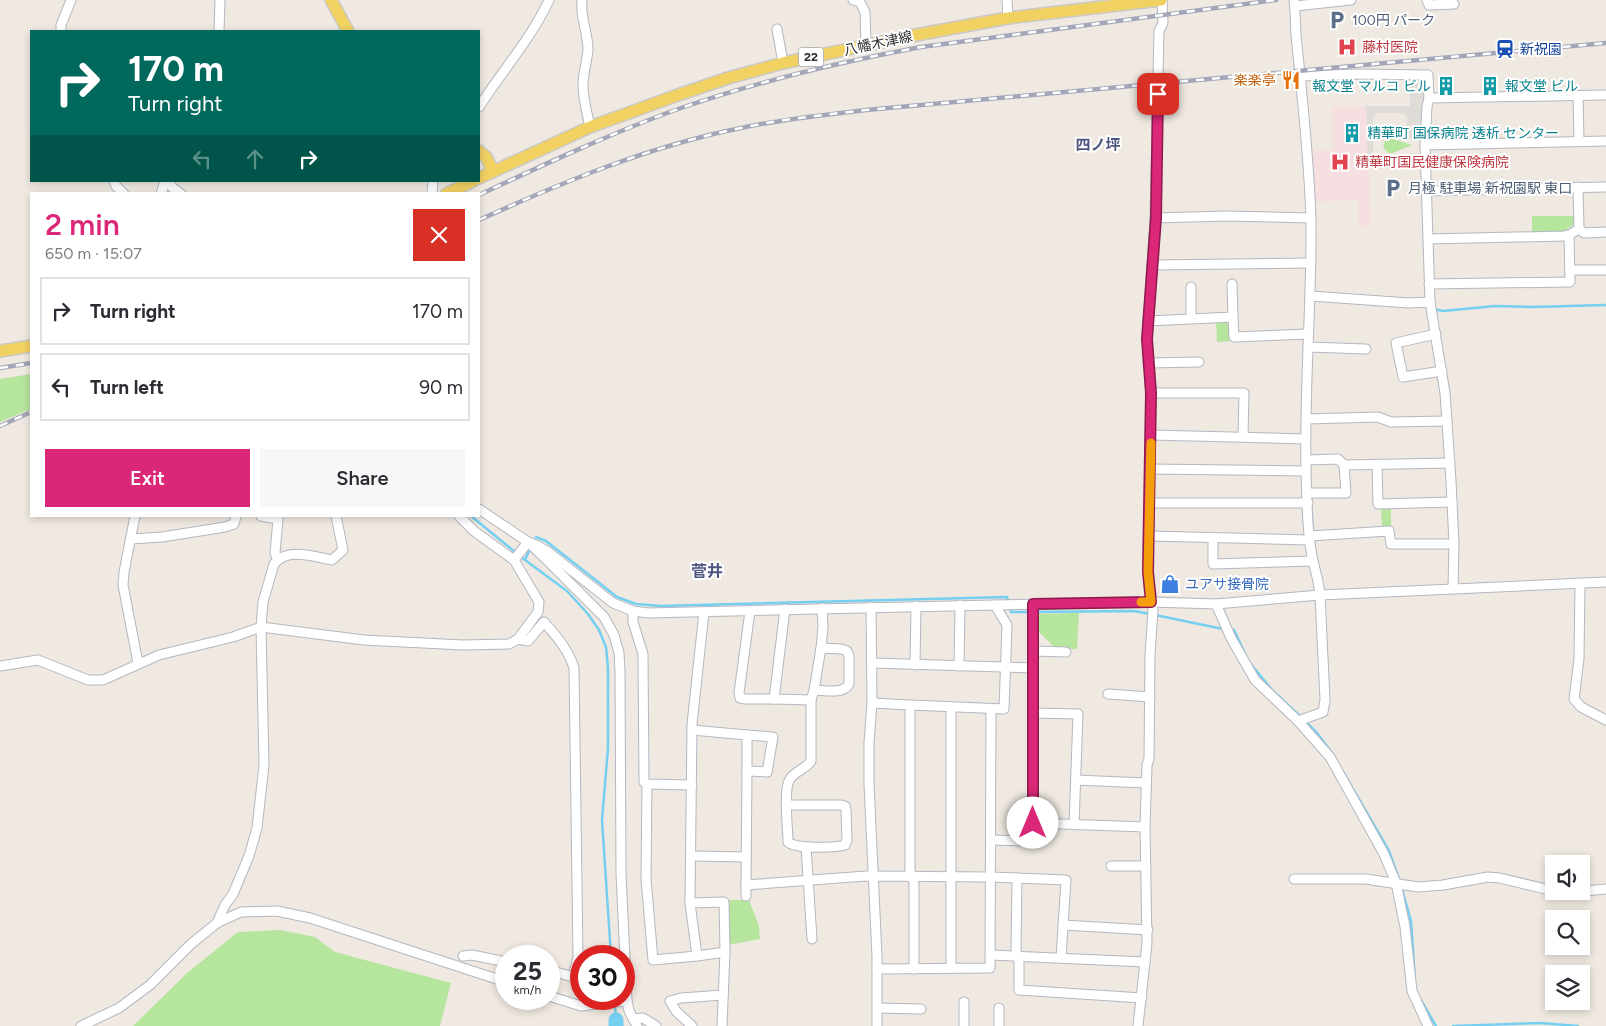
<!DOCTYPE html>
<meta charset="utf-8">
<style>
body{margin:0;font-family:Figtree,"Noto Sans JP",sans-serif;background:#f7f7f7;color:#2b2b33;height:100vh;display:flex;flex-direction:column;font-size:19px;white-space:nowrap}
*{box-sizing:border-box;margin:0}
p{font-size:16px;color:#7c7c81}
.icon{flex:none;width:28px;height:28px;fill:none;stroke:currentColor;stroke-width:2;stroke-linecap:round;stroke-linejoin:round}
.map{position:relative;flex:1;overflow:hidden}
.panel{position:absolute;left:30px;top:192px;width:450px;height:325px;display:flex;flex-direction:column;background:#fff;border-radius:0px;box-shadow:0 2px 8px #0003}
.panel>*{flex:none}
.hud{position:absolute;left:30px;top:30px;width:450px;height:152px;border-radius:0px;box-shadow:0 2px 8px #0003;background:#00695c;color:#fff;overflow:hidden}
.controls{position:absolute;left:1545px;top:855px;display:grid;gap:10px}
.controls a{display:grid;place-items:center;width:45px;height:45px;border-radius:0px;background:#fff;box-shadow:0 2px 8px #0003;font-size:25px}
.speed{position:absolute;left:495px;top:945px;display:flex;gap:10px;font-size:25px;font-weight:700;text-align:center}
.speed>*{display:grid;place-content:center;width:65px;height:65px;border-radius:50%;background:#fff;box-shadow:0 2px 8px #0003;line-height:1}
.speed small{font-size:12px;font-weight:400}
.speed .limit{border:8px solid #d22;background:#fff;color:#111}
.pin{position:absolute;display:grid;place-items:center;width:42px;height:42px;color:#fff;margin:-21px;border-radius:10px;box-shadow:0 2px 8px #0006}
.me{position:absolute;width:55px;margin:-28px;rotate:0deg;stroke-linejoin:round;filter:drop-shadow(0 0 4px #0008)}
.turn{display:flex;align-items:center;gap:18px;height:105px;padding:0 15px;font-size:22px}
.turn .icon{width:65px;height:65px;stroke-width:2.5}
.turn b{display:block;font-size:35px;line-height:42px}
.lanes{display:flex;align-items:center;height:48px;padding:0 15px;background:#0003;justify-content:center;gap:25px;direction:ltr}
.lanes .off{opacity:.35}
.round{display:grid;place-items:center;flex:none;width:52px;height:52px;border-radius:0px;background:#f7f7f7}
.headline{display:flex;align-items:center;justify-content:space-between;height:85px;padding:0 15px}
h1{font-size:30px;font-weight:600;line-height:38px;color:#db2777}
.primary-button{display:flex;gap:10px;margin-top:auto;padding:10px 15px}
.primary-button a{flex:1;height:58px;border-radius:0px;background:#db2777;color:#fff;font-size:20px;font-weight:600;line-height:58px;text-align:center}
.primary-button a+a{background:#f7f7f7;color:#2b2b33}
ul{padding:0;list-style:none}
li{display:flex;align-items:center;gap:15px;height:68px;margin:0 10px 8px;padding:0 5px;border:2px solid #e1e1e2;border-radius:0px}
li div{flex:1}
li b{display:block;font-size:19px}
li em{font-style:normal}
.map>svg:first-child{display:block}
.medical{fill:#f5dfe0}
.green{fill:#b6e59e}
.plaza{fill:#dfdcd8}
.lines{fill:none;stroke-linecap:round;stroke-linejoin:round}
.stream{stroke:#75cff0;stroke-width:2.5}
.river{stroke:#75cff0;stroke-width:15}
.minor-casing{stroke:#b4b7c1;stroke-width:11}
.major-casing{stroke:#c9c9c9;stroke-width:14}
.minor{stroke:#fff;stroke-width:9}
.major{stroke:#f2d163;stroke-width:11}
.rail-casing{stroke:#a3a6b8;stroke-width:4.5}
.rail{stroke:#fff;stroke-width:2.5;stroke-dasharray:8;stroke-linecap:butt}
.route-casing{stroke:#8e194d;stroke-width:12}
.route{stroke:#db2777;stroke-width:9}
.slow{stroke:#f59e0b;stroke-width:9}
.labels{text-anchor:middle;stroke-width:4;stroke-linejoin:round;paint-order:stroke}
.shield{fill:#fff;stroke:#6d6d6d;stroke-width:1}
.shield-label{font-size:12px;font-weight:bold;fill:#2e2e2e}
.service-label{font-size:14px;fill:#4e5e75;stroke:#fff;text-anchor:start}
.street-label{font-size:14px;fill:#2e2e2e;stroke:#fff}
.health-label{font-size:14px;fill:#be3a42;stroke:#fff;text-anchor:start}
.transit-label{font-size:14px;fill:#164399;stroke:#fff;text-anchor:start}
.food-label{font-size:14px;fill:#c56008;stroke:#fff;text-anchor:end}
.culture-label{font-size:14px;fill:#0d838f;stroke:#fff;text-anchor:start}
.shop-label{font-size:14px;fill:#366cbe;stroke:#fff;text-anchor:start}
.neighbourhood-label{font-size:15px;font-weight:bold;fill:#4d5680;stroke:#fff}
.quarter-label{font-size:16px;font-weight:bold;fill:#4d5680;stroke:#fff}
</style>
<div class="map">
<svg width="1606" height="1026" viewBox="0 0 1606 1026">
<rect width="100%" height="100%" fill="#efe9e1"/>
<!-- medical -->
<polygon class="medical" points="1366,106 1371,227 1359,227 1358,200 1314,202 1309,151 1333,150 1332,107"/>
<!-- green -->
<g class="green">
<polygon points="1390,138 1393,139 1412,145 1393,153 1388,153 1383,147 1385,141"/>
<polygon points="1532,216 1574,216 1575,223 1564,232 1532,233"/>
<polygon points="1225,320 1229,325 1230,341 1217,342 1216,321"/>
<polygon points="31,374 31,409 0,422 0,379"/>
<polygon points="1391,506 1391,528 1382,529 1381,507"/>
<polygon points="1079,613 1077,649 1056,649 1037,630 1037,614"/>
<polygon points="727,900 749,900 759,926 760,939 727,945"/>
<polygon points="280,930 315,937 335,952 451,983 440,1026 133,1026 187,973 238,932"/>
</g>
<!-- plaza -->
<polygon class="plaza" points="1410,78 1422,79 1426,81 1426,97 1419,135 1414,139 1406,138 1407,118 1404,113 1376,113 1373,119 1373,157 1376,162 1379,163 1398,164 1411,156 1414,157 1419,162 1420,169 1368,168 1366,106 1410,106"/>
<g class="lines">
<!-- stream -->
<g class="stream">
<polyline points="1434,309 1443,311 1495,306 1533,307 1606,305"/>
<polyline points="471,516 525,560 567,591 588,614 599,630 606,647 608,668 608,748 602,820 611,956"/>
<polyline points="536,537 546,541 617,597 636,604 661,606 1007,597 1008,601"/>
<polyline points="525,560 529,551"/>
<polyline points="1010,607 1011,612 1030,612"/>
<polyline points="1036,612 1134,611 1150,614"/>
<polyline points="1155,615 1223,629"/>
<polyline points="1229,630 1234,630 1247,658"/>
<polyline points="1250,663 1272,690 1301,717"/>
<polyline points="1305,721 1317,733 1332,753"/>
<polyline points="1342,770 1389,851 1399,879 1411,921 1415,981"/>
<polyline points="1421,1000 1436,1026"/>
<polyline points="615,1005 616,1020 622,1026"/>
<polyline points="1453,1026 1540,1023 1578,1026"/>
</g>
<!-- river -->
<polyline class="river" points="616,1026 616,1020"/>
<!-- minor casing -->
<g class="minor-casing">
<g id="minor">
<path d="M582,0C580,19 588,32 588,50C587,62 583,73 583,85C583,99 587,113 590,127"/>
<polyline points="853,0 860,2 865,12 866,45"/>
<polyline points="1007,0 1008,18"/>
<path d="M1294,0C1296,15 1295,30 1297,45C1303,103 1309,160 1311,218C1312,303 1304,387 1306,471C1307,500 1307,534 1313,561C1316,573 1319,583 1320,595L1325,700L1323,712L1298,721"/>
<polyline points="1427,0 1429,5 1454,4"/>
<polyline points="1295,6 1351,0"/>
<polyline points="777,29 783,63"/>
<polyline points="61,31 61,25 71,0"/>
<polyline points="219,31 220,0"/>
<polyline points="1301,76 1358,74 1428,75 1429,98 1427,106 1425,145"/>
<polyline points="1578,96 1579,141"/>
<polyline points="1429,98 1606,95"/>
<path d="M479,107C502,71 531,39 549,0"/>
<polyline points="114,181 116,186 124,194"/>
<polyline points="167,181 173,188 181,194"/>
<polyline points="1578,187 1579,229 1584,233 1606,232"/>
<polyline points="1427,191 1606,187"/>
<polyline points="161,194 165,181"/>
<polyline points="432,194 433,181"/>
<polyline points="1155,218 1226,216 1311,218"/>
<polyline points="1428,239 1564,236 1569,235 1579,229"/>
<polyline points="1153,265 1311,263"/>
<polyline points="1570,270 1606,270"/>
<polyline points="1232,284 1233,317"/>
<polyline points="1429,284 1570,282 1569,235"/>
<polyline points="1191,287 1191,318"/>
<polyline points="1311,296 1409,303 1430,302"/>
<polyline points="1148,321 1233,317 1234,337 1308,334"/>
<polyline points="1436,334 1396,343 1403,377 1442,371"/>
<polyline points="1308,347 1366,349"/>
<polyline points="1148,363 1199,362"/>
<polyline points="1151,393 1244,393 1243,437"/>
<polyline points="1307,419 1378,417 1391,422 1447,421"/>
<polyline points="1151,435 1306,439"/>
<polyline points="1306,460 1338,459 1344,465 1450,463"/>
<polyline points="1377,465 1378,504 1452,502"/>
<polyline points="1150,469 1306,471"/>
<polyline points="1307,493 1346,493 1344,465"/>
<polyline points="1150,503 1308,503"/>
<polyline points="479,509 528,542 550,563 604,617 614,635 619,653 620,671 621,874 627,1001 629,1011 637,1026"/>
<polyline points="135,516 124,572 123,585 138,663"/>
<polyline points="261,516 278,519 275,553 278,560"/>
<polyline points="1149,536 1310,540"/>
<polyline points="1310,536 1389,531 1391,544 1454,544"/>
<polyline points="1213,537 1213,564 1313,561"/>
<polyline points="131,539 162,537 225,527 234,524 236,516"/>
<polyline points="514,560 528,542 536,545 547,551 613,603 633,611 648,613 995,605 1151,602 1216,604 1320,595 1606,582"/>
<polyline points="1580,583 1579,659 1574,699 1581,707 1606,720"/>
<polyline points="1453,589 1454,544 1451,481 1445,393 1430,302 1425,145 1606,141"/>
<polyline points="1216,604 1231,638 1255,680 1298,721 1330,757 1384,854 1396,883 1405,927 1412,991 1428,1026"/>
<polyline points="871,607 872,703 869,743 869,783 877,957 877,1026"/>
<polyline points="785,609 774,699 811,700"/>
<polyline points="633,611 633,622 643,654 644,782 647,784 692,785"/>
<polyline points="750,611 739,693 740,698 745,699 774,699"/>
<polyline points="704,612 692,724 690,903 724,902 725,952"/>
<path d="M518,639L528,641L544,622C557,637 568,649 574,668L578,957L573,977L549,970"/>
<polyline points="821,648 823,627 822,608"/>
<polyline points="1033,651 1066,652"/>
<polyline points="872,663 1033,668"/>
<polyline points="915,665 916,606"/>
<polyline points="0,666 38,660 88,680 103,680 159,655 233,637 261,627 364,640 463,645 509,644 518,639 538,612 539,602 514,560 474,531 459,516"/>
<polyline points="959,666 960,605"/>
<polyline points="1108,694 1150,697"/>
<polyline points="872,703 910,705 910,871 914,883 914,969"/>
<polyline points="910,705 1004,709 1007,625 995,605"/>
<polyline points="951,708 951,968"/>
<polyline points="1033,713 1078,714 1074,825"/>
<polyline points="692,730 747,735 747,771"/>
<polyline points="747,735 773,737 767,772 747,771 746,885 866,876 990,877 1066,880 1061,958"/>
<polyline points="1076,780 1146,783"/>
<polyline points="647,784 646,879 653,960 697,956 690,903"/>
<path d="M787,805H841L845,806L846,810L847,840L845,845C834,848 796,849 788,842C788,829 783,788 790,779C795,771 806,769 811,761V700L814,690C824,690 843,695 849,684V656L847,651L841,649L821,648L814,690"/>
<polyline points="1033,823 1145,827"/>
<polyline points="991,840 1031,841 1033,823 1033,604"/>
<polyline points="806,847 812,939"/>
<polyline points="692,856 746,857"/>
<polyline points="1111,866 1146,866"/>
<polyline points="1017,878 1016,950 1019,962 1019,990 1142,998"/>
<polyline points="1294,879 1366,879 1418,887 1443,885 1488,877 1500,878 1554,891"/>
<polyline points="1556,891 1565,893 1606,889"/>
<polyline points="746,896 746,885"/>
<polyline points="217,923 241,912 277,911 310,918 506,982"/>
<polyline points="1063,925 1148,930"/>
<polyline points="991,955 1145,962"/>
<polyline points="463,956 472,955 506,962"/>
<polyline points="697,956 725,952 722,1026"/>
<polyline points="877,969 990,968 991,709"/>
<polyline points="549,996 581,1006 603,1003 627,1001"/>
<polyline points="877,1008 921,1009"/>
<polyline points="633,1019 643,1018 656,1026"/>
<path d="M81,1026L119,1008L150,985L191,944L217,923L225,905L233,894L249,856L257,828L264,765L261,627L263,602L274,564C287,547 315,557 332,560L343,550L336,516"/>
<polyline points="692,1026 676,1011 670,1001 681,998 723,995"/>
<polyline points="964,1026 964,1002"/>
<polyline points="999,1026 999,1008"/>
<polyline points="1138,1026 1147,943 1145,827 1147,765 1149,759 1150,655 1153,610 1148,572 1151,393 1147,339 1155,218 1159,31 1163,23 1162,0"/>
</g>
</g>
<!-- major casing -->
<g class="major-casing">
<g id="major">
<polyline points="331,0 348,31"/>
<polyline points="479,151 486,157 493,171"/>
<polyline points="479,178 590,127 675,96 728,78 783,63 905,37 1008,18 1161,0"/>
<polyline points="446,194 473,181"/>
<polyline points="0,351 31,346"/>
</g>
</g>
<!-- minor -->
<use href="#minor" class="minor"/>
<!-- major -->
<use href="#major" class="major"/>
<!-- rail casing -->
<g class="rail-casing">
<g id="rail">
<path d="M479,195C541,166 603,137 667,113C750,83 835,63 921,47L1276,0"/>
<path d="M479,220C563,182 650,146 741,128C782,119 824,115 866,110L1606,43"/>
<polyline points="0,368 31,363"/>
<polyline points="0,426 31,412"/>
</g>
</g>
<!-- rail -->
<use href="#rail" class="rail"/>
</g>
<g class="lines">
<!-- route casing -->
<g class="route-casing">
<polyline id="route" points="1033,823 1033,604 1151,602 1148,572 1151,393 1147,339 1156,218 1158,94"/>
</g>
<!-- route -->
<use href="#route" class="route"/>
<!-- slow -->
<polyline class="slow" points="1141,602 1151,602 1148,572 1151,443"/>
</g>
<!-- icons -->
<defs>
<g id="parking-bare" transform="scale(1.5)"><path d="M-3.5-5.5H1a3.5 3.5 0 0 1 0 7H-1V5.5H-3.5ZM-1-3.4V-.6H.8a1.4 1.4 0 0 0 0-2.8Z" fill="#5c6f8a" stroke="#fff" stroke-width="2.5" paint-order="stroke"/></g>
<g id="hospital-bare" transform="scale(1.5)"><path d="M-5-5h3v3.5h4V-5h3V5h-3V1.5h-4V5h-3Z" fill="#e0444e" stroke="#fff" stroke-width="2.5" paint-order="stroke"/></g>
<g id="station-bare" transform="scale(1.5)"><path d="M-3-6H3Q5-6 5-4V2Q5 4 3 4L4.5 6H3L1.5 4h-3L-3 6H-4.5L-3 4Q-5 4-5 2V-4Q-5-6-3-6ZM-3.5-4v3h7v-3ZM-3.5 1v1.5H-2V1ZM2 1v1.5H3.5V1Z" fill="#1a4fb4" stroke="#fff" stroke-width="2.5" paint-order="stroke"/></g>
<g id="restaurant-bare" transform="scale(1.5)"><path d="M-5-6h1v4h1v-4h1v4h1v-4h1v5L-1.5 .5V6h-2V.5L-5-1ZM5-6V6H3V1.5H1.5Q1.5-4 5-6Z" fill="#e8710a" stroke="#fff" stroke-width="2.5" paint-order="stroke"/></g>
<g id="building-bare" transform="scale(1.5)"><path d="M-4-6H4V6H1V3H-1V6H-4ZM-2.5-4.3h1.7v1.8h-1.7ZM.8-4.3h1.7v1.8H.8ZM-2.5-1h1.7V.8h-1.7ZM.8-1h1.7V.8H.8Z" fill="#0f9aa8" stroke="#fff" stroke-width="2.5" paint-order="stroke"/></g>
<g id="shop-bare" transform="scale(1.5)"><path d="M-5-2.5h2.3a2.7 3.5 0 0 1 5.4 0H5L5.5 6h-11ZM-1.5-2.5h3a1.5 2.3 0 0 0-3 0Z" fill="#3f7fe0" stroke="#fff" stroke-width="2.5" paint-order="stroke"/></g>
</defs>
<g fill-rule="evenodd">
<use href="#parking-bare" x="1337" y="20"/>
<use href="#hospital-bare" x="1347" y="47"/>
<use href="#station-bare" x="1505" y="49"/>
<use href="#restaurant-bare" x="1291" y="80"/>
<use href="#building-bare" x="1446" y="86"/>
<use href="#building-bare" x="1490" y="86"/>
<use href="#building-bare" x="1352" y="133"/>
<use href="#hospital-bare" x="1340" y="162"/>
<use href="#parking-bare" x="1393" y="188"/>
<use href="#shop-bare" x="1170" y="584"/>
</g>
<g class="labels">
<!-- shield labels -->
<rect class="shield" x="798.5" y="47.5" width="25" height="19" rx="4"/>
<g class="shield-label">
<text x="811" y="61">22</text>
</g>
<!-- service labels -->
<g class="service-label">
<text x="1352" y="25">100円 パーク</text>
<text x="1408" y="193">月極 駐車場 新祝園駅 東口</text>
</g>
<!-- street labels -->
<g class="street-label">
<text transform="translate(878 43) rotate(-12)" y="5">八幡木津線</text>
</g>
<!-- health labels -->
<g class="health-label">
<text x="1362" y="52">藤村医院</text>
<text x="1355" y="167">精華町国民健康保険病院</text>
</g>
<!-- transit labels -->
<g class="transit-label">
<text x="1520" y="54">新祝園</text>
</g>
<!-- food labels -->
<g class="food-label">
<text x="1276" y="85">楽楽亭</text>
</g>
<!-- culture labels -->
<g class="culture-label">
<text x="1431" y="91" text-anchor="end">報文堂 マルコ ビル</text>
<text x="1505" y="91">報文堂 ビル</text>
<text x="1367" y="138">精華町 国保病院 透析 センター</text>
</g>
<!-- shop labels -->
<g class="shop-label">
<text x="1185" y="589">ユアサ接骨院</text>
</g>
<!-- neighbourhood labels -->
<g class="neighbourhood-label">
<text x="1098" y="150">四ノ坪</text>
</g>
<!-- quarter labels -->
<g class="quarter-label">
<text x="707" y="577">菅井</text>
</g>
</g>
</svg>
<div class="controls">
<a><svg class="icon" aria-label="sound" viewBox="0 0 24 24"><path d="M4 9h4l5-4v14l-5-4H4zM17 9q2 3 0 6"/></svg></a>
<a><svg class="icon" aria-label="search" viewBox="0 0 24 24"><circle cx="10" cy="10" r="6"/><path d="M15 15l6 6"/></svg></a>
<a><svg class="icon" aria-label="layers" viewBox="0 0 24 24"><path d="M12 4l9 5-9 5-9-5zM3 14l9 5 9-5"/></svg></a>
</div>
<div class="speed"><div>25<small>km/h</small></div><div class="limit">30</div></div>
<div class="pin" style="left:1158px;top:94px;background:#d93025"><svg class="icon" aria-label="arrive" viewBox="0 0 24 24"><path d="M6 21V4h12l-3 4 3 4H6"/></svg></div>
<svg class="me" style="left:1033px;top:823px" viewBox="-20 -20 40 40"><circle r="19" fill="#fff"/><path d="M0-13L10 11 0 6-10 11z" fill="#db2777"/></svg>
<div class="hud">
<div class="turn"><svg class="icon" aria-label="right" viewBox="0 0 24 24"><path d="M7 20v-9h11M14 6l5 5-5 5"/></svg><div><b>170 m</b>Turn right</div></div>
<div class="lanes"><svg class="icon off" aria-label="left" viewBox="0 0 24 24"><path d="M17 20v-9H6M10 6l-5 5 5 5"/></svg><svg class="icon off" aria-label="ahead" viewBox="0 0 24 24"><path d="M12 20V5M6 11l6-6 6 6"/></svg><svg class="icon" aria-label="right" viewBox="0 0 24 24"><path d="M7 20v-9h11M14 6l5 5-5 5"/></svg></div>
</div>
<section class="panel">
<div class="headline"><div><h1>2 min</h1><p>650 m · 15:07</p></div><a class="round" style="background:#d93025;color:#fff"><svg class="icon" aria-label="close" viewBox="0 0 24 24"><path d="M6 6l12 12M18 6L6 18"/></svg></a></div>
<ul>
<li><svg class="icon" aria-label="right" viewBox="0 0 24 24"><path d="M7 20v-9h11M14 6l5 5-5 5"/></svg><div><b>Turn right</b></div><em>170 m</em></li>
<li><svg class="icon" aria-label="left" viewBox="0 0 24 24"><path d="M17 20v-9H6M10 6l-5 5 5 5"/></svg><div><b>Turn left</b></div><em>90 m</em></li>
</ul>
<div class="primary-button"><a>Exit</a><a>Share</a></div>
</section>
</div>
